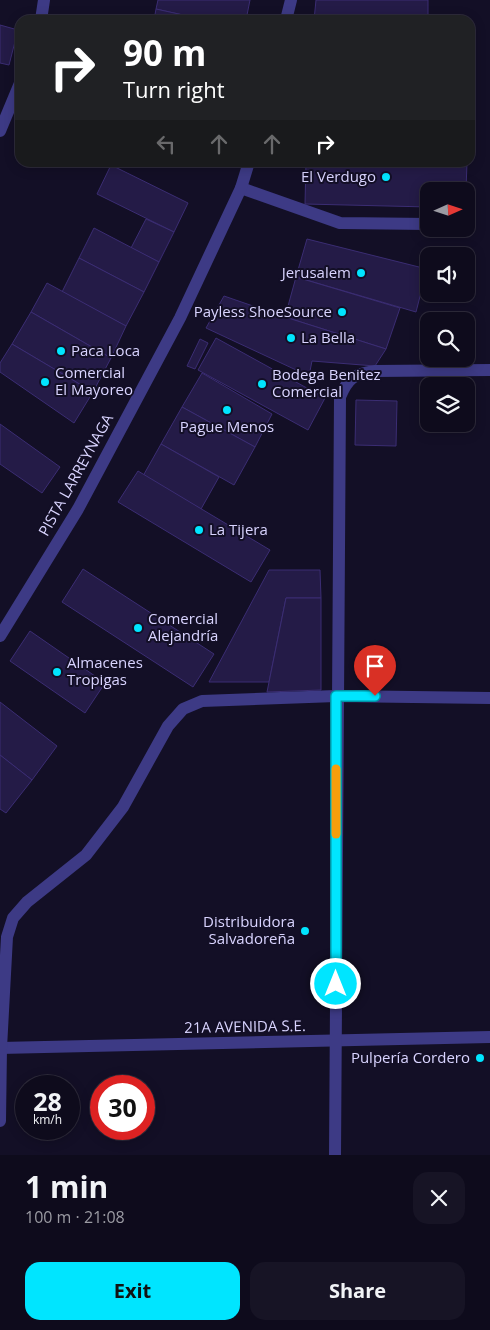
<!DOCTYPE html>
<meta charset="utf-8">
<style>
body{margin:0;font-family:"Open Sans",sans-serif;background:#171425;color:#f1f3f6;height:100vh;display:flex;flex-direction:column;font-size:19px;white-space:nowrap}
*{box-sizing:border-box;margin:0}
p{font-size:16px;color:#9b9ba3}
.icon{flex:none;width:28px;height:28px;fill:none;stroke:currentColor;stroke-width:2;stroke-linecap:round;stroke-linejoin:round}
.map{position:relative;height:1155px;overflow:hidden}
.drawer{display:flex;flex-direction:column;background:#0e0b1c;flex:1}
.drawer>*{flex:none}
.banner{position:absolute;left:15px;top:15px;width:460px;height:152px;border-radius:15px;box-shadow:0 2px 12px #0003,0 0 0 1px #2e2b3b;background:#202124;color:#fff;overflow:hidden}
.needle{width:32px;rotate:87deg}
.tools{position:absolute;left:420px;top:182px;display:grid;gap:10px}
.tools a{display:grid;place-items:center;width:55px;height:55px;border-radius:10px;background:#0e0b1c;box-shadow:0 2px 12px #0003,0 0 0 1px #2e2b3b;font-size:25px}
.speed{position:absolute;left:15px;top:1075px;display:flex;gap:10px;font-size:25px;font-weight:700;text-align:center}
.speed>*{display:grid;place-content:center;width:65px;height:65px;border-radius:50%;background:#0e0b1c;box-shadow:0 2px 12px #0003,0 0 0 1px #2e2b3b;line-height:1}
.speed small{font-size:12px;font-weight:400}
.speed .limit{border:8px solid #d22;background:#fff;color:#111}
.pin{position:absolute;display:grid;place-items:center;width:42px;height:42px;color:#fff;margin:-51px -21px;border-radius:50% 50% 50% 0;rotate:-45deg;box-shadow:0 0 5px #0007}
.pin .icon{rotate:45deg}
.me{position:absolute;width:55px;margin:-28px;rotate:0deg;stroke-linejoin:round;filter:drop-shadow(0 0 4px #0008)}
.turn{display:flex;align-items:center;gap:18px;height:105px;padding:0 25px;font-size:22px}
.turn .icon{width:65px;height:65px;stroke-width:2.5}
.turn b{display:block;font-size:35px;line-height:42px}
.lanes{display:flex;align-items:center;height:48px;padding:0 25px;background:#0003;justify-content:center;gap:25px;direction:ltr}
.lanes .off{opacity:.35}
.round{display:grid;place-items:center;flex:none;width:52px;height:52px;border-radius:15px;background:#171425}
.headline{display:flex;align-items:center;justify-content:space-between;height:85px;padding:0 25px}
h1{font-size:30px;font-weight:700;line-height:38px}
.action{display:flex;gap:10px;margin-top:auto;padding:10px 25px}
.action a{flex:1;height:58px;border-radius:15px;background:#00e5ff;color:#111;font-size:20px;font-weight:700;line-height:58px;text-align:center}
.action a+a{background:#171425;color:#f1f3f6}
.map>svg:first-child{display:block}
.building{fill:#241b47;stroke:#3b2d73}
.lines{fill:none;stroke-linecap:round;stroke-linejoin:round}
.street{stroke:#3d3a85;stroke-width:12}
.route-casing{stroke:#0095a6;stroke-width:12}
.route{stroke:#00e5ff;stroke-width:9}
.slow{stroke:#f59e0b;stroke-width:9}
.poi-dot{fill:#00e5ff;stroke:#130f26;stroke-width:2}
.labels{text-anchor:middle;stroke-width:4;stroke-linejoin:round;paint-order:stroke}
.poi-label{font-size:15px;fill:#d9d4ff;stroke:#130f26;text-anchor:start}
.street-label{font-size:15px;fill:#d9d4ff;stroke:#130f26}
</style>
<div class="map">
<svg width="490" height="1155" viewBox="0 0 490 1155">
<rect width="100%" height="100%" fill="#130f26"/>
<!-- building -->
<g class="building">
<polygon points="158,0 250,0 246,20 205,20 156,9"/>
<polygon points="316,0 428,0 428,20 314,20"/>
<polygon points="156,9 206,20 154,20"/>
<polygon points="0,25 18,30 9,65 0,63"/>
<polygon points="306,162 467,162 466,191 429,191 429,207 305,204"/>
<polygon points="111,165 188,203 174,232 97,194"/>
<polygon points="146,219 174,232 159,262 131,248"/>
<polygon points="94,228 159,262 144,292 79,258"/>
<polygon points="307,239 427,269 416,312 296,277"/>
<polygon points="79,258 144,292 126,326 62,292"/>
<polygon points="296,277 400,308 386,349 285,317"/>
<polygon points="47,283 126,326 111,358 31,312"/>
<polygon points="224,296 285,317 386,349 375,366 312,361 309,376 206,328"/>
<polygon points="31,312 111,358 93,392 12,344"/>
<polygon points="216,338 325,398 308,430 198,370"/>
<polygon points="200,339 208,343 195,369 187,366"/>
<polygon points="12,344 93,392 74,423 0,372 0,363"/>
<polygon points="202,373 272,414 255,447 182,407"/>
<polygon points="356,400 397,401 396,446 355,445"/>
<polygon points="182,407 255,447 234,485 161,444"/>
<polygon points="0,424 60,467 42,493 0,464"/>
<polygon points="161,444 219,477 201,509 143,476"/>
<polygon points="138,471 270,550 251,582 118,502"/>
<polygon points="83,569 214,654 193,687 62,602"/>
<polygon points="269,570 320,570 321,598 286,598 269,682 209,682"/>
<polygon points="286,598 321,598 321,690 267,692"/>
<polygon points="30,631 105,683 85,713 10,661"/>
<polygon points="0,702 57,746 32,780 0,755"/>
<polygon points="0,755 32,780 6,813 0,809"/>
</g>
<g class="lines">
<!-- street -->
<g class="street">
<polyline points="41,20 44,0"/>
<polyline points="286,20 291,0"/>
<polyline points="0,131 20,83"/>
<polyline points="241,188 340,223 429,224"/>
<polyline points="0,636 78,509 180,318 241,188 249,162"/>
<polyline points="0,1048 490,1037"/>
<polyline points="0,1121 1,1048 7,937 13,918 27,902 86,855 123,807 168,726 183,709 202,701 336,696 490,698"/>
<path d="M335,1155L340,397C348,378 354,374 375,371L490,370"/>
</g>
</g>
<g class="lines">
<!-- route casing -->
<g class="route-casing">
<polyline id="route" points="336,984 336,696 375,696"/>
</g>
<!-- route -->
<use href="#route" class="route"/>
<!-- slow -->
<polyline class="slow" points="336,769 336,834"/>
</g>
<!-- markers -->
<g class="poi-dot">
<circle cx="386" cy="177" r="5"/>
<circle cx="361" cy="273" r="5"/>
<circle cx="342" cy="312" r="5"/>
<circle cx="291" cy="338" r="5"/>
<circle cx="61" cy="351" r="5"/>
<circle cx="45" cy="382" r="5"/>
<circle cx="262" cy="384" r="5"/>
<circle cx="227" cy="410" r="5"/>
<circle cx="199" cy="530" r="5"/>
<circle cx="138" cy="628" r="5"/>
<circle cx="57" cy="672" r="5"/>
<circle cx="305" cy="931" r="5"/>
<circle cx="480" cy="1058" r="5"/>
</g>
<g class="labels">
<!-- poi labels -->
<g class="poi-label">
<text x="376" y="182" text-anchor="end">El Verdugo</text>
<text x="351" y="278" text-anchor="end">Jerusalem</text>
<text x="332" y="317" text-anchor="end">Payless ShoeSource</text>
<text x="301" y="343">La Bella</text>
<text x="71" y="356">Paca Loca</text>
<text x="55" y="378">Comercial<tspan x="55" dy="17">El Mayoreo</tspan></text>
<text x="272" y="380">Bodega Benitez<tspan x="272" dy="17">Comercial</tspan></text>
<text x="227" y="432" text-anchor="middle">Pague Menos</text>
<text x="209" y="535">La Tijera</text>
<text x="148" y="624">Comercial<tspan x="148" dy="17">Alejandría</tspan></text>
<text x="67" y="668">Almacenes<tspan x="67" dy="17">Tropigas</tspan></text>
<text x="295" y="927" text-anchor="end">Distribuidora<tspan x="295" dy="17">Salvadoreña</tspan></text>
<text x="470" y="1063" text-anchor="end">Pulpería Cordero</text>
</g>
<!-- street labels -->
<g class="street-label">
<text transform="translate(76 475) rotate(-61)" y="5">PISTA LARREYNAGA</text>
<text transform="translate(245 1027) rotate(-1)" y="5">21A AVENIDA S.E.</text>
</g>
</g>
</svg>
<div class="tools">
<a><svg class="needle" viewBox="-14 -14 28 28"><path d="M0-13l5 13h-10z" fill="#e53935"/><path d="M0 13l5-13h-10z" fill="#9b9ba3"/></svg></a>
<a><svg class="icon" aria-label="sound" viewBox="0 0 24 24"><path d="M4 9h4l5-4v14l-5-4H4zM17 9q2 3 0 6"/></svg></a>
<a><svg class="icon" aria-label="search" viewBox="0 0 24 24"><circle cx="10" cy="10" r="6"/><path d="M15 15l6 6"/></svg></a>
<a><svg class="icon" aria-label="layers" viewBox="0 0 24 24"><path d="M12 4l9 5-9 5-9-5zM3 14l9 5 9-5"/></svg></a>
</div>
<div class="speed"><div>28<small>km/h</small></div><div class="limit">30</div></div>
<div class="pin" style="left:375px;top:696px;background:#d93025"><svg class="icon" aria-label="arrive" viewBox="0 0 24 24"><path d="M6 21V4h12l-3 4 3 4H6"/></svg></div>
<svg class="me" style="left:336px;top:984px" viewBox="-20 -20 40 40"><circle r="17" fill="#00e5ff" stroke="#fff" stroke-width="3"/><path d="M0-11L8 9 0 5-8 9z" fill="#fff"/></svg>
<div class="banner">
<div class="turn"><svg class="icon" aria-label="right" viewBox="0 0 24 24"><path d="M7 20v-9h11M14 6l5 5-5 5"/></svg><div><b>90 m</b>Turn right</div></div>
<div class="lanes"><svg class="icon off" aria-label="left" viewBox="0 0 24 24"><path d="M17 20v-9H6M10 6l-5 5 5 5"/></svg><svg class="icon off" aria-label="ahead" viewBox="0 0 24 24"><path d="M12 20V5M6 11l6-6 6 6"/></svg><svg class="icon off" aria-label="ahead" viewBox="0 0 24 24"><path d="M12 20V5M6 11l6-6 6 6"/></svg><svg class="icon" aria-label="right" viewBox="0 0 24 24"><path d="M7 20v-9h11M14 6l5 5-5 5"/></svg></div>
</div>
</div>
<section class="drawer">
<div class="headline"><div><h1>1 min</h1><p>100 m · 21:08</p></div><a class="round"><svg class="icon" aria-label="close" viewBox="0 0 24 24"><path d="M6 6l12 12M18 6L6 18"/></svg></a></div>
<div class="action"><a>Exit</a><a>Share</a></div>
</section>
